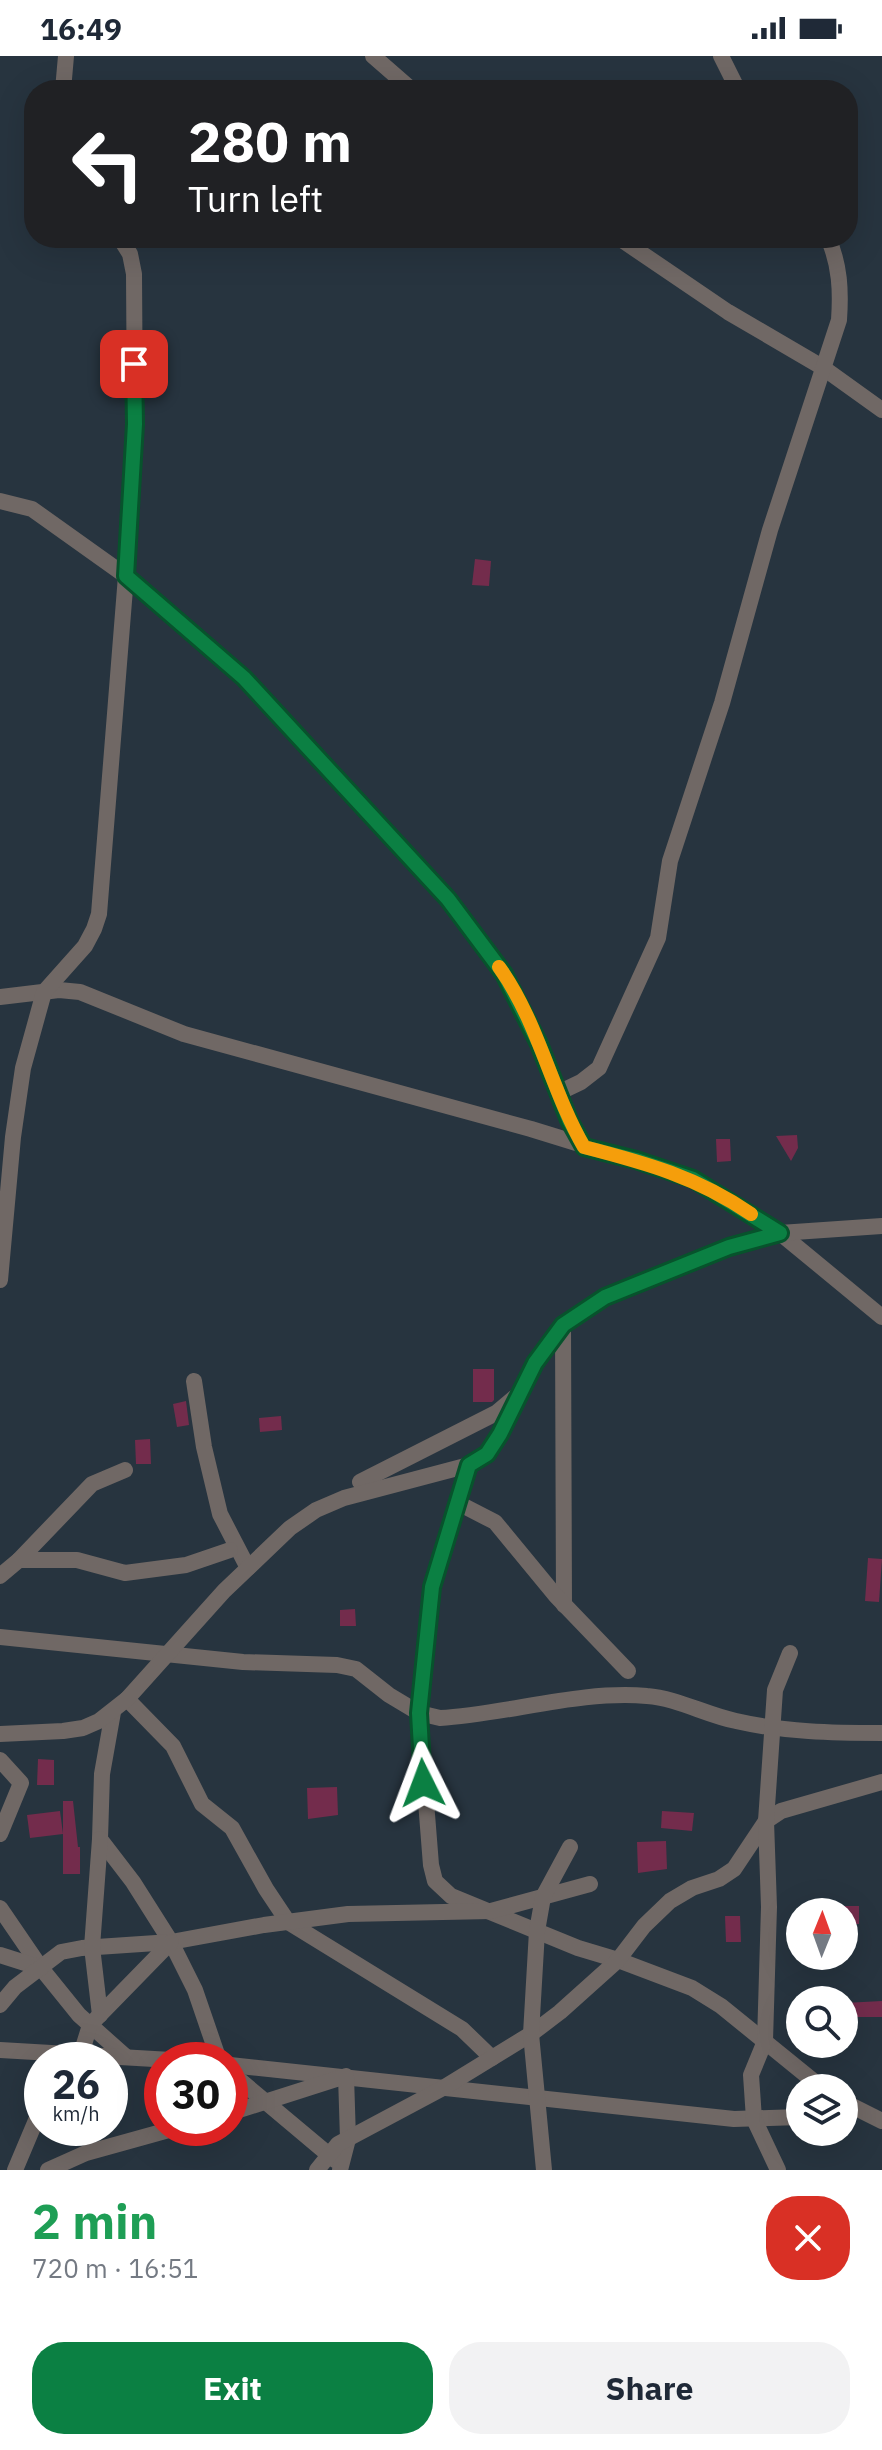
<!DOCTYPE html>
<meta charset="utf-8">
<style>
body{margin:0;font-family:"IBM Plex Sans",sans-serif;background:#f2f2f3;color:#1f2937;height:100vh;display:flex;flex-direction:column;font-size:30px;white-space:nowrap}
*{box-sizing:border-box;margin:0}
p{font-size:26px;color:#747a83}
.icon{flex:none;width:44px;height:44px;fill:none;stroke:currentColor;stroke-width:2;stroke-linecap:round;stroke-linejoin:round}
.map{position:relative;height:2114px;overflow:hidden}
.drawer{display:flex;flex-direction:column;background:#fff;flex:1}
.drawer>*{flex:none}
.banner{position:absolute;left:24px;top:24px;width:834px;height:168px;border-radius:32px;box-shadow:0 8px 32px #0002;background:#202124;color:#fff;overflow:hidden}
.needle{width:52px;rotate:1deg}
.buttons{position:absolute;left:786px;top:1842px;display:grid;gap:16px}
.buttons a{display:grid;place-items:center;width:72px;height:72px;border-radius:50%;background:#fff;box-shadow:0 8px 32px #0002;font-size:40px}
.speed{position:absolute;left:24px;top:1986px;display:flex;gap:16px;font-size:40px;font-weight:700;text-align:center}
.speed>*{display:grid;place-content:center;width:104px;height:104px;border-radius:50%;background:#fff;box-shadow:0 8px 32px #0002;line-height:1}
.speed small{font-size:20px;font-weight:400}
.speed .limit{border:12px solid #d22;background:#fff;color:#111}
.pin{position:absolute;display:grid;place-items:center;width:68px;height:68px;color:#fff;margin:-34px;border-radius:16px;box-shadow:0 4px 12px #0006}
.me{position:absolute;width:88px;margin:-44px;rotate:357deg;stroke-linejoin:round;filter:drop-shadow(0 0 6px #0008)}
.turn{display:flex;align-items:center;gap:28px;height:168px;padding:0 32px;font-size:36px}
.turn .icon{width:104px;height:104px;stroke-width:2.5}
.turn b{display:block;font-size:56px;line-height:68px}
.round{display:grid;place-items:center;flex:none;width:84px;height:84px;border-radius:32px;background:#f2f2f3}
.headline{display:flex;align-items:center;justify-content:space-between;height:136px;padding:0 32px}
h1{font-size:48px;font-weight:800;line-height:60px;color:#1e9e55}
.cta{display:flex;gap:16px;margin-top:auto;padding:16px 32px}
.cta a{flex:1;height:92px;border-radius:32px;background:#0b8043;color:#fff;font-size:32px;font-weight:800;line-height:92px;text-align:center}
.cta a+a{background:#f2f2f3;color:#1f2937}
.status{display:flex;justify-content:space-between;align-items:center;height:56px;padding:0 40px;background:#fff;direction:ltr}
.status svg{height:22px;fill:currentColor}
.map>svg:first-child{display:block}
.building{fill:#732c4c}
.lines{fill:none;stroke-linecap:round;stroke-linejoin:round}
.minor{stroke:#706865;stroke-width:16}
.route-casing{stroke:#07532c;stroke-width:20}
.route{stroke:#0b8043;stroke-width:14}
.slow{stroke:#f59e0b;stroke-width:14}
</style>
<div class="status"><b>16:49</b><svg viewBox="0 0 49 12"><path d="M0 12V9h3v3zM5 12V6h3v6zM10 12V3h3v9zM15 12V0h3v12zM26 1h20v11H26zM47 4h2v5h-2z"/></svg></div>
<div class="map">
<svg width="882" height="2114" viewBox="0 0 882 2114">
<rect width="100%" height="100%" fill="#27343f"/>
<!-- building -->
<g class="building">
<polygon points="475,503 491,505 489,530 472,529"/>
<polygon points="797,1079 798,1092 791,1105 776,1080"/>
<polygon points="716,1083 730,1083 731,1105 717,1106"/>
<polygon points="473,1313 494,1313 494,1344 492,1346 473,1346"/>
<polygon points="186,1345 189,1369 177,1371 173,1348"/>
<polygon points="281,1360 282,1374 260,1376 259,1362"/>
<polygon points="150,1383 151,1408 136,1408 135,1384"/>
<polygon points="868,1502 882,1503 879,1546 865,1545"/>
<polygon points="355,1553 356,1570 340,1570 340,1554"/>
<polygon points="38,1703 54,1704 54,1729 37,1729"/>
<polygon points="337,1731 338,1759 308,1763 307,1732"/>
<polygon points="63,1745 73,1745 78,1791 80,1791 80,1818 63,1818"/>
<polygon points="60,1755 63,1778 30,1782 27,1759"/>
<polygon points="662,1755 694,1757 692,1775 661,1772"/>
<polygon points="666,1785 667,1813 638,1817 637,1786"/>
<rect x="844" y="1850" width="15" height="18"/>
<polygon points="725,1860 740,1860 741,1886 726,1886"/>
<polygon points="882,1945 882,1961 844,1961 844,1947"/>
</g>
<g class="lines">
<!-- minor -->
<g class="minor">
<polyline points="373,0 412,34"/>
<polyline points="721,0 738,34"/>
<polyline points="63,34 66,0"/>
<polyline points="619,182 728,256 822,311 882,354"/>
<polyline points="0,445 32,453 126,520 244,622 448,843 504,918 532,972 569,1064 584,1091"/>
<polyline points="0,941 59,934 80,936 184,978 531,1073 693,1123 780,1177 882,1261"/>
<path d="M558,1037L581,1026L599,1012L658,882L670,805L722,647L770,474L839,264C841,235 840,209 828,182"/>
<polyline points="0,1224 13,1081 23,1012 44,936 85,890 94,873 99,858 126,520 135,368 134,218 130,198 120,182"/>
<polyline points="563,1269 564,1549"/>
<polyline points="194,1325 204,1391 220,1458 248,1512"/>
<polyline points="469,1409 432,1531 419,1657 431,1809 435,1825 451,1840 578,1892 618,1904 692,1932 721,1950 822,2032"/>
<polyline points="360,1426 496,1357 515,1341"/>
<polyline points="458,1447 495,1466 556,1540 628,1615"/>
<polyline points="19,1504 92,1428 125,1414"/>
<polyline points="0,1520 19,1504 77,1504 125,1517 186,1509 230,1494"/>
<path d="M0,1581L243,1606L337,1609L356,1613L389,1639L419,1657L440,1662C508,1658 580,1634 647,1640C677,1642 706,1659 736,1665C784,1676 833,1677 882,1677"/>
<polyline points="127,1643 173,1690 202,1748 232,1772 266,1833 288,1866 462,1973 492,2002"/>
<polyline points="113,1656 102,1718 100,1783 133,1826 171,1886 195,1934 219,2004"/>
<polyline points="0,1678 63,1675 83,1672 99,1665 127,1643 224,1535 290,1472 316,1454 344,1442 469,1409 487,1398 500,1378 535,1307 563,1269 605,1241 729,1191 780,1177 882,1170"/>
<polyline points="0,1704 21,1727 0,1778"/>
<polyline points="0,1852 41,1912 79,1959 125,2000"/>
<polyline points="0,1899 41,1912"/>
<polyline points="0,1949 15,1931 61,1896 82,1892 171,1886 264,1869 348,1858 491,1855 590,1828"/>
<polyline points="100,1959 92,1891 100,1783"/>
<polyline points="0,1994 171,2004"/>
<polyline points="76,2004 81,1998 90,1969 171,1886"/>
<polyline points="230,2009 734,2063 800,2061"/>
<polyline points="230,2016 335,2104"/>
<polyline points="844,2046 882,2065"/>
<polyline points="230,2057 346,2020 348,2083 340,2114"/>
<polyline points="15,2114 42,2050"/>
<polyline points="48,2114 86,2097 176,2072"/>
<polyline points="317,2114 338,2088 443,2032 531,1978 560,1956 618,1904 644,1870 670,1845 692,1832 719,1823 734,1813 766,1765 781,1755 882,1726"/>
<polyline points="544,2114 531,1978 537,1875 543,1841 570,1791"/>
<polyline points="778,2114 754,2063 751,2019 765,1985 769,1851 766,1765 775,1634 790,1597"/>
</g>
</g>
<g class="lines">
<!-- route casing -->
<g class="route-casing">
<polyline id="route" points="134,308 135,368 126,520 244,622 448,843 504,918 539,988 569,1064 584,1091 636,1104 693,1123 780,1177 729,1191 605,1241 563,1269 535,1307 500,1378 487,1398 469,1409 432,1531 419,1657 423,1727"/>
</g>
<!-- route -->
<use href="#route" class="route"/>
<!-- slow -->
<path class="slow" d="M499,911C538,965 551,1034 584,1091C646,1107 697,1121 751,1158"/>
</g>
</svg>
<div class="buttons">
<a><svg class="needle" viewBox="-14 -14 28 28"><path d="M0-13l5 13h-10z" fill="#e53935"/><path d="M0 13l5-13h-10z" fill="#747a83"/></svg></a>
<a><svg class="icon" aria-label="search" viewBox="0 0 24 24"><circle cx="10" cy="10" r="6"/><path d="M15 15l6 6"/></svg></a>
<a><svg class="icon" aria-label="layers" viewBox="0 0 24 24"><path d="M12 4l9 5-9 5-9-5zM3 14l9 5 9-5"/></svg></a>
</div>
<div class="speed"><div>26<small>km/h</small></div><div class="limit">30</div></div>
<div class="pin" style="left:134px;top:308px;background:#d93025"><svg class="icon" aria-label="arrive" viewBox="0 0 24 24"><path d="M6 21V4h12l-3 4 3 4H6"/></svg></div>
<svg class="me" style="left:423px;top:1727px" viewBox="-20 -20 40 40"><path d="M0-17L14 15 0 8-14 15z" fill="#0b8043" stroke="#fff" stroke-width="4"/></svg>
<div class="banner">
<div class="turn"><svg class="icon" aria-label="left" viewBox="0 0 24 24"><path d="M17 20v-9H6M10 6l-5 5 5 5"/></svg><div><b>280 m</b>Turn left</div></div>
</div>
</div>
<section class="drawer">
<div class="headline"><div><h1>2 min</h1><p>720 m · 16:51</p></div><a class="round" style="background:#d93025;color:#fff"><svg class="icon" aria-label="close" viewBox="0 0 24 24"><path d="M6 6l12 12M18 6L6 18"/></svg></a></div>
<div class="cta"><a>Exit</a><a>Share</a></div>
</section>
